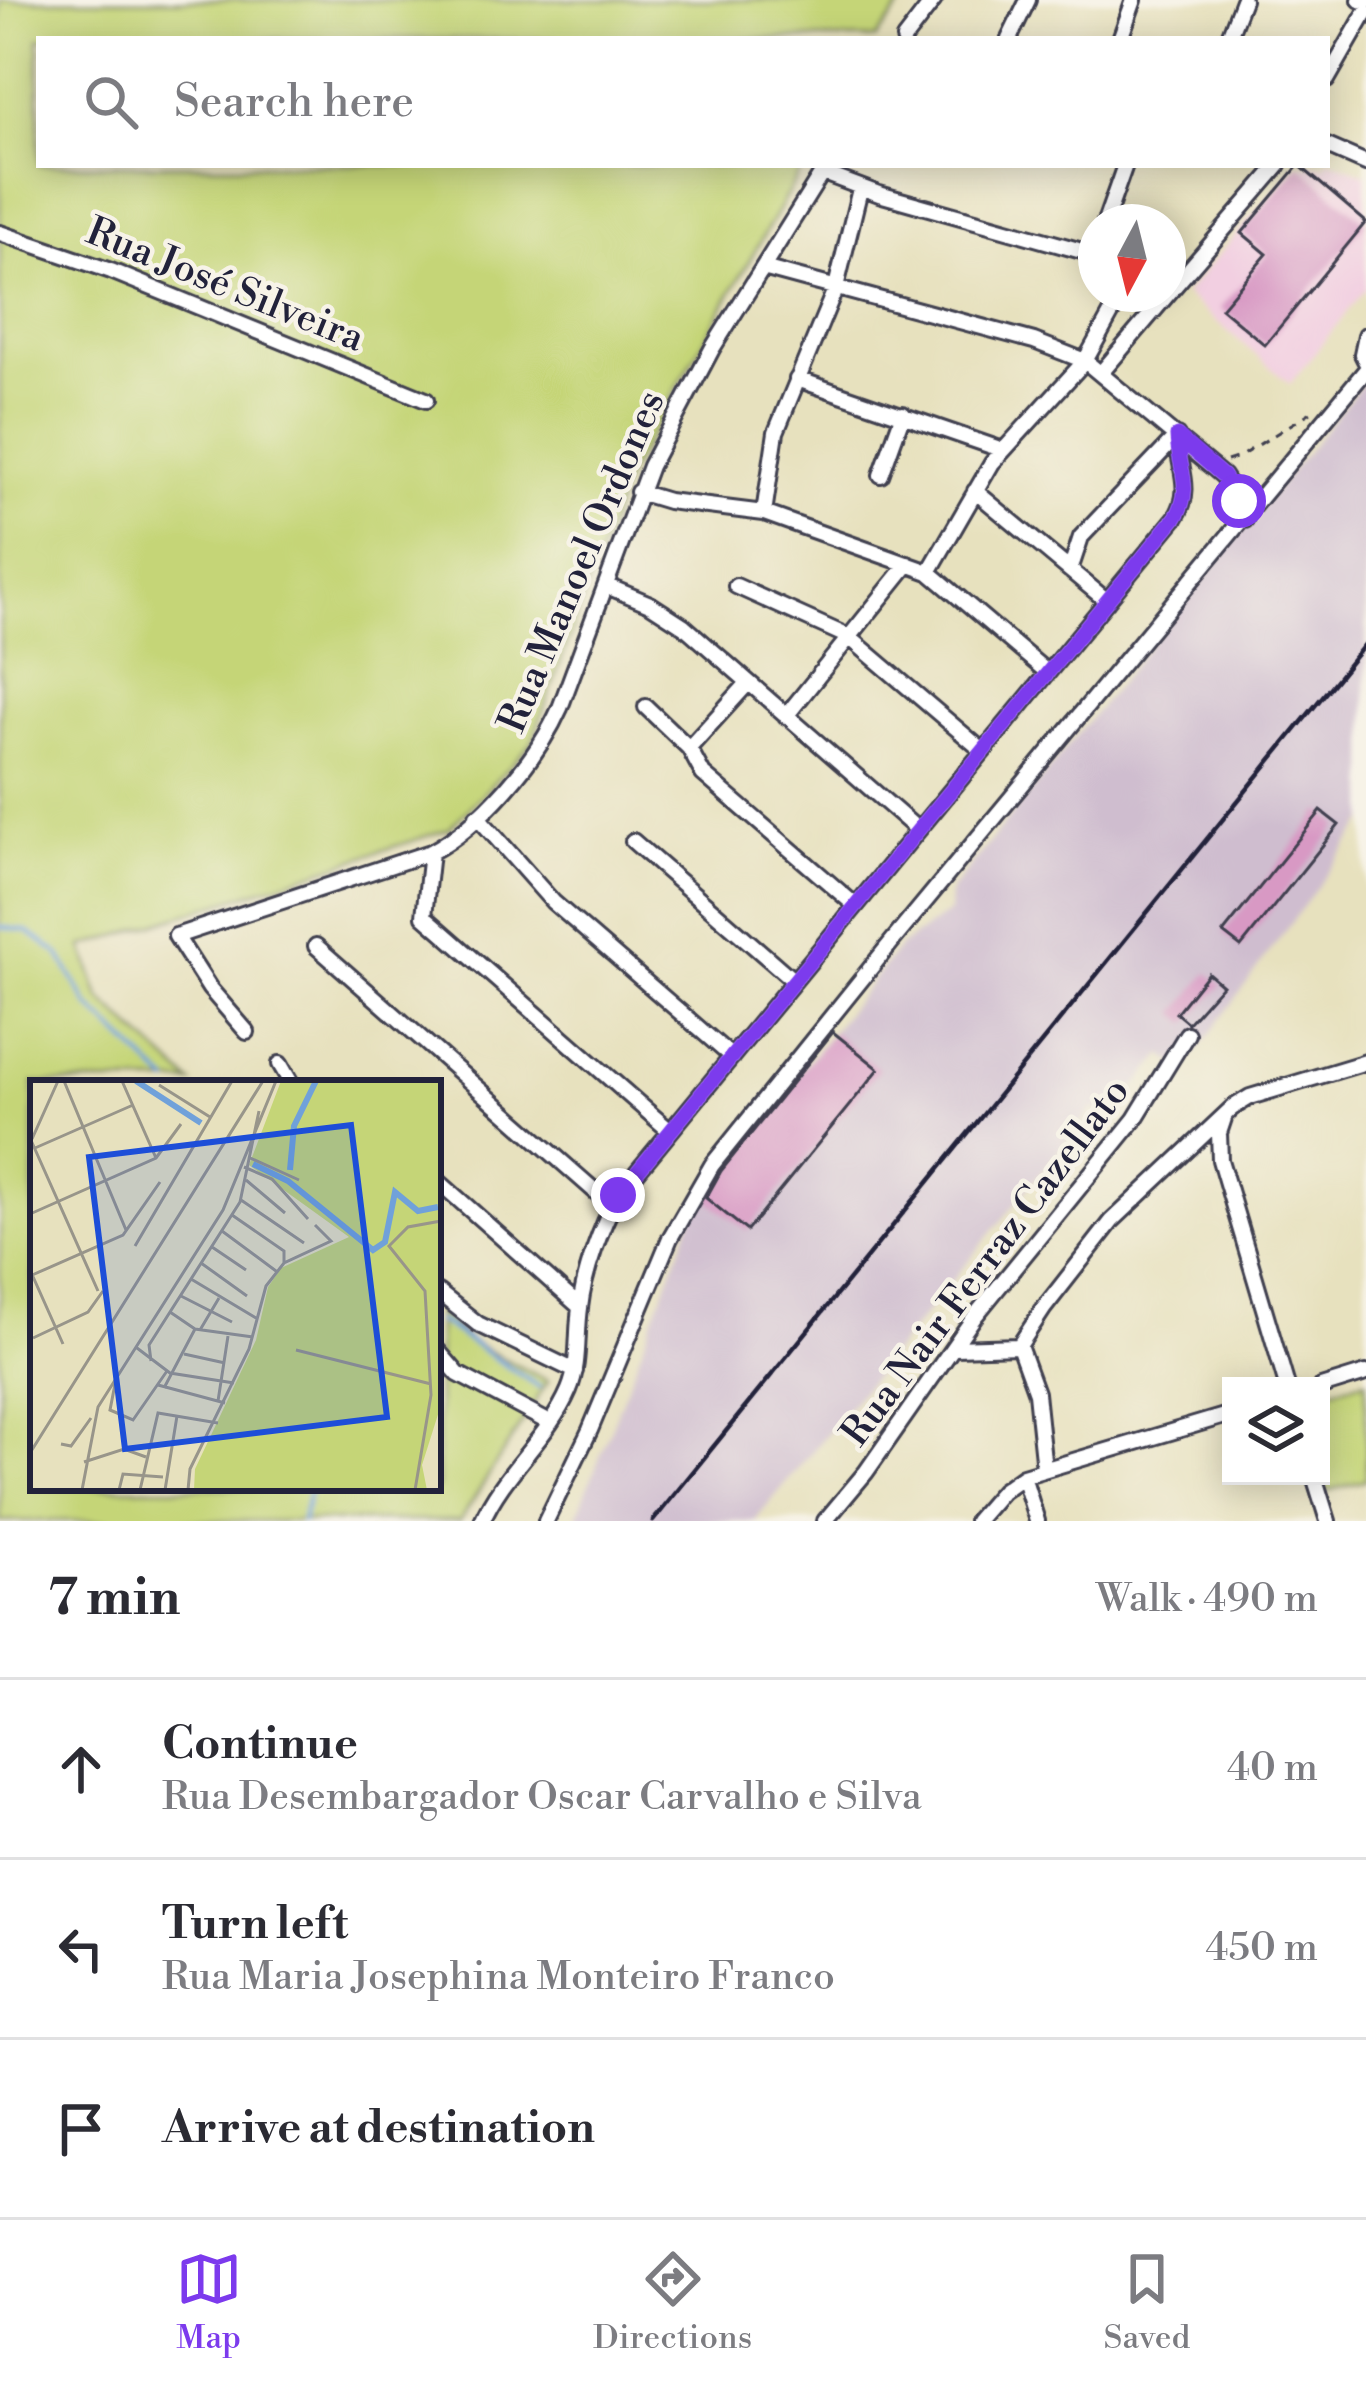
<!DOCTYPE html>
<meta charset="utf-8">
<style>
:root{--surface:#fff;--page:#f7f7f7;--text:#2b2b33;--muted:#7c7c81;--line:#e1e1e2;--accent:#7c3aed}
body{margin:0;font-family:"Libre Bodoni",serif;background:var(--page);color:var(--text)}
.controls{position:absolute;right:36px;bottom:36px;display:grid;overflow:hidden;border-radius:0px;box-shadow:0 6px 30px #0003}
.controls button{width:108px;height:108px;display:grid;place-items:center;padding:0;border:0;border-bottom:3px solid var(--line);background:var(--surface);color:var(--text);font:60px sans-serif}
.compass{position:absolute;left:1078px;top:204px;width:108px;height:108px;border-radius:50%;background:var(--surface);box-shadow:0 6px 30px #0003;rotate:187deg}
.stop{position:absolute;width:36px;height:36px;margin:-27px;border:9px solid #7c3aed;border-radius:50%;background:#fff}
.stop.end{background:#7c3aed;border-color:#fff;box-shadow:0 3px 12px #0008}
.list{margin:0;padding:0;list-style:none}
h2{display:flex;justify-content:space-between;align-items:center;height:156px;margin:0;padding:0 48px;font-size:51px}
h2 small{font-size:39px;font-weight:400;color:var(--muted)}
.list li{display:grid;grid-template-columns:78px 1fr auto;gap:36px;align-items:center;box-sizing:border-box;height:180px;padding:0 48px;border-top:3px solid var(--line)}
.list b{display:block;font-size:45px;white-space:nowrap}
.list p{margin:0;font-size:39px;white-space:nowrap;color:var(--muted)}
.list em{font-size:39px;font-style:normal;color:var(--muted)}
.icon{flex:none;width:66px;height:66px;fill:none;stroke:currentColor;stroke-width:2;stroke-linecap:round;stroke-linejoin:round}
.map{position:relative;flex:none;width:1366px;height:1521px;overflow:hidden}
.search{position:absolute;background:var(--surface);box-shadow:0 6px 30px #0003;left:36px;right:36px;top:36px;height:132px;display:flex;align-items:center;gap:30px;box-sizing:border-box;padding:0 42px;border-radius:0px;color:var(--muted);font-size:45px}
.sheet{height:696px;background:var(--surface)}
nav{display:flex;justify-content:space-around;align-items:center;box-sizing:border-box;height:168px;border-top:3px solid var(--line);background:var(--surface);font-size:33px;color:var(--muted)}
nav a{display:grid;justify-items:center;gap:6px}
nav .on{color:var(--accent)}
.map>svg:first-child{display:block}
</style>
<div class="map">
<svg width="1366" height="1521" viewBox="0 0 1366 1521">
<rect width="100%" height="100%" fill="#f7f3e8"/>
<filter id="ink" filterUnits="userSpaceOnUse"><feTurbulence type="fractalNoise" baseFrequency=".00833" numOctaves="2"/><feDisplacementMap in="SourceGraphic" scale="24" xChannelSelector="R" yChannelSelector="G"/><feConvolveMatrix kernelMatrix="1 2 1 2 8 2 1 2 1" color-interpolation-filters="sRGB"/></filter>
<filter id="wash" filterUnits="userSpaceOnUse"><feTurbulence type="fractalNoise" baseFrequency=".004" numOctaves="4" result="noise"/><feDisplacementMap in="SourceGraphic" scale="48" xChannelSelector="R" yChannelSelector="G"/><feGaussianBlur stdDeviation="2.7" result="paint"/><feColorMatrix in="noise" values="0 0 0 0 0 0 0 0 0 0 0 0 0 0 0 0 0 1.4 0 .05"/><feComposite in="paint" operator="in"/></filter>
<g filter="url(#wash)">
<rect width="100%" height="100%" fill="#e7e1be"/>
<path fill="#f2cfe1" d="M1327 159 1366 174V288L1290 384 1184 294 1297 165H1327Z"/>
<path fill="#cfbdcf" d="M1366 379V820L1183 1071 1163 1054 1110 1119 1094 1108 755 1521H575L701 1195 899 947 949 912 950 891Z"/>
<path fill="#c5d577" stroke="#747c59" stroke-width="3" d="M0 0H906L876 39H39V165H804L627 476 532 743 449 829 83 947 100 998 192 1083H33V1488H438V1311L471 1342 548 1381 460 1521H0Z
M1366 1380V1480L1327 1491 1321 1470V1393Z"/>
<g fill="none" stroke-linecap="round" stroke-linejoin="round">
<path stroke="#70a1da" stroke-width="4.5" d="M0 927 27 931 59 954 88 1005 169 1083
M438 1321 539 1387
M302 1521 310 1488"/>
</g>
<g id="blocks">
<path fill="#d899c4" d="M1299 165 1366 222 1265 345 1221 308 1267 254 1242 233Z
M1321 811 1339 825 1241 947 1223 933Z
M1208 973 1222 985 1188 1023 1176 1013Z
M833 1032 879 1069 747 1231 706 1198 721 1171Z"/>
</g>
</g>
<g filter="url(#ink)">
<use href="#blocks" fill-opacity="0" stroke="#403f4f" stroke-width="3"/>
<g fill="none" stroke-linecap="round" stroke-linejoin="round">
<defs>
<path id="street" d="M1360 0 1366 1
M904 39 934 0
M1009 39 1028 0
M1120 39 1134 0
M1228 39 1243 0
M1327 80 1366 12
M1327 146 1366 163
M823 173 879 194 1096 255
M1105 222 1125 165
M0 233 111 271 426 400
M763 268 1034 341 1085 361 1223 476 1239 501 1245 520
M1136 294 1158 306
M1168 294 1279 165
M1366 335 1362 354 1366 362
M1101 373 1168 294
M797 379 1003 450
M881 475 903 414
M975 491 1107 601
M638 492 668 501 764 513 929 572 1048 673
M764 513 776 432 836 287 860 189
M1070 570 1081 537 1177 436
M929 572 992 463 1085 361 1122 294
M607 586 650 604 684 626 918 830
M736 586 849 637 983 751
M646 707 689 748 703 774 856 906
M786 716 908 564
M689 748 748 683
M477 816 553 902 732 1057
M633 841 794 981
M431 852 424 916 670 1131
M316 946 612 1206
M247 1032 210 989 176 936 431 852C481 825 537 760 560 708L650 466 712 349 827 165
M280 1064 291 1083
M1224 1118 1219 1133 1220 1160 1287 1386
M438 1181 580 1307
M438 1292 478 1324 575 1371
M1019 1346 1044 1308 1112 1221 1232 1108 1250 1097 1366 1062
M955 1348 1019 1346 1036 1393 1044 1469
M438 1351 458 1374 550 1423
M1321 1387 1366 1373
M1023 1476 1037 1521
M1314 1476 1328 1521
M482 1521C503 1472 548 1439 569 1390 580 1364 576 1336 580 1308 584 1272 601 1227 618 1195L1176 517C1194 488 1178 467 1177 436
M546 1521 590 1430 670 1238 712 1165 894 939 1366 370
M825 1521 866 1472 975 1316 1135 1119 1187 1034
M976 1521 1002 1491 1023 1476 1231 1414"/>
</defs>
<use href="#street" stroke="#403f4f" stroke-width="20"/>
<path stroke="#403f4f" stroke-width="3" stroke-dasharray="9 9" stroke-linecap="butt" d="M1227 461 1239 457 1311 412"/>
<use href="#street" stroke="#fff" stroke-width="14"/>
<path stroke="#22223b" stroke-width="4.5" d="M653 1521 1366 643"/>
</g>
</g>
<g fill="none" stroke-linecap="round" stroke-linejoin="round" filter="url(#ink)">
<path stroke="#7c3aed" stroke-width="15" d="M618 1195 1176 517C1194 488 1178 467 1177 436L1223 476 1239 501"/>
</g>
<g text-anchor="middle" stroke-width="9" stroke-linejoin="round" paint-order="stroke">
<g font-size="39" fill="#22223b" stroke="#f7f3e8">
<text transform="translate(226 283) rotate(22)" y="14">Rua José Silveira</text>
<text transform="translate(580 561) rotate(-67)" y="14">Rua Manoel Ordones</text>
<text transform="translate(984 1261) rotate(-53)" y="14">Rua Nair Ferraz Cazellato</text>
</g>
</g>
<g transform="translate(30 1080)">
<rect width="411" height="411" fill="#e7e1be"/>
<path d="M251 1H411V325L392 385 397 410H164L165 389 226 260 238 207 251 188 319 157 219 85Z" fill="#c5d577"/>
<path fill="none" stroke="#70a1da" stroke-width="6" d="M106 1 171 43M223 84 258 101 343 170 355 162 365 112 388 131 408 127M260 90 264 46 286 1"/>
<path fill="none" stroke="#98958a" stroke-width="3" d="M34 1 96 150M92 1 126 78M129 5 180 37M0 58 68 211M2 59 28 1M5 68 103 25M218 77 269 100M214 87 242 99 278 139M216 100 255 133M211 120 274 163M0 134 126 78 151 44M202 135 254 171V183M192 151 246 191M105 166 202 1M182 167 216 190M171 183 217 216M0 190 33 264M0 196 93 155 130 102M161 199 226 238M151 216 202 242M140 232 165 249 223 257M170 250 189 218M3 258 58 232 73 211M107 268 140 293 204 303M266 270 401 304M154 274 195 283M121 281 119 265 210 122 229 31M86 299 80 330 103 340 137 291M128 305 195 323M134 308 165 249M188 321 198 256M31 364 41 366 61 338M0 373 233 1M54 382 94 369 116 377M52 410 68 327 193 130 246 1M89 410 93 394 133 397M110 410 128 333 188 343M135 410 147 336M158 410 160 389 219 269 236 206 254 183 301 161 285 145M385 410 401 315 395 211 359 166 378 147 411 141"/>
<path fill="#1d4ed8" fill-opacity="0.15" stroke="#1d4ed8" stroke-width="6" d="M321 45 357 337 95 369 59 77Z"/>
<rect width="411" height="411" fill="none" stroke="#22223b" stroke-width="6"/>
</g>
</svg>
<div class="controls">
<button><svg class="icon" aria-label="layers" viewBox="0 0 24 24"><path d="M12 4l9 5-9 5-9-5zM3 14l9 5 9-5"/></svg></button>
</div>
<svg class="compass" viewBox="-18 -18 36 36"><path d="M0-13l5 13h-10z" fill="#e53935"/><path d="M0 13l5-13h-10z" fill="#7c7c81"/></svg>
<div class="stop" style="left:1239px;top:501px"></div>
<div class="stop end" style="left:618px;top:1195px"></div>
<div class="search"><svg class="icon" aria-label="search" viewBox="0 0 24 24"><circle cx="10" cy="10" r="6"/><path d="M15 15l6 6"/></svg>Search here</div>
</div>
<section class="sheet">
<h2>7 min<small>Walk · 490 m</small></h2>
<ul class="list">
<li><svg class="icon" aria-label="ahead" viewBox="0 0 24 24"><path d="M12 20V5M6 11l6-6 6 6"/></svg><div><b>Continue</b><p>Rua Desembargador Oscar Carvalho e Silva</p></div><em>40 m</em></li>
<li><svg class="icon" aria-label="left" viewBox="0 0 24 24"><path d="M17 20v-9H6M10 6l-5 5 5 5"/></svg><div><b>Turn left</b><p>Rua Maria Josephina Monteiro Franco</p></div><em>450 m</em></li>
<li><svg class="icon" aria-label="arrive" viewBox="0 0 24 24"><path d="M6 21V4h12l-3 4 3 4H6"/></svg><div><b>Arrive at destination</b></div></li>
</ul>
</section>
<nav>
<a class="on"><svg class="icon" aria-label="map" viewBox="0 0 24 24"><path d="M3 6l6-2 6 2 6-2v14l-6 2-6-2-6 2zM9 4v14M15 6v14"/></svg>Map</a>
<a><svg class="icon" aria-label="directions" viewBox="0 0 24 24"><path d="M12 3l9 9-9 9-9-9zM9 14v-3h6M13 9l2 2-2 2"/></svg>Directions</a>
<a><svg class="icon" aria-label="saved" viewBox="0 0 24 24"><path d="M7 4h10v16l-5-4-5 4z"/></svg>Saved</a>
</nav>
